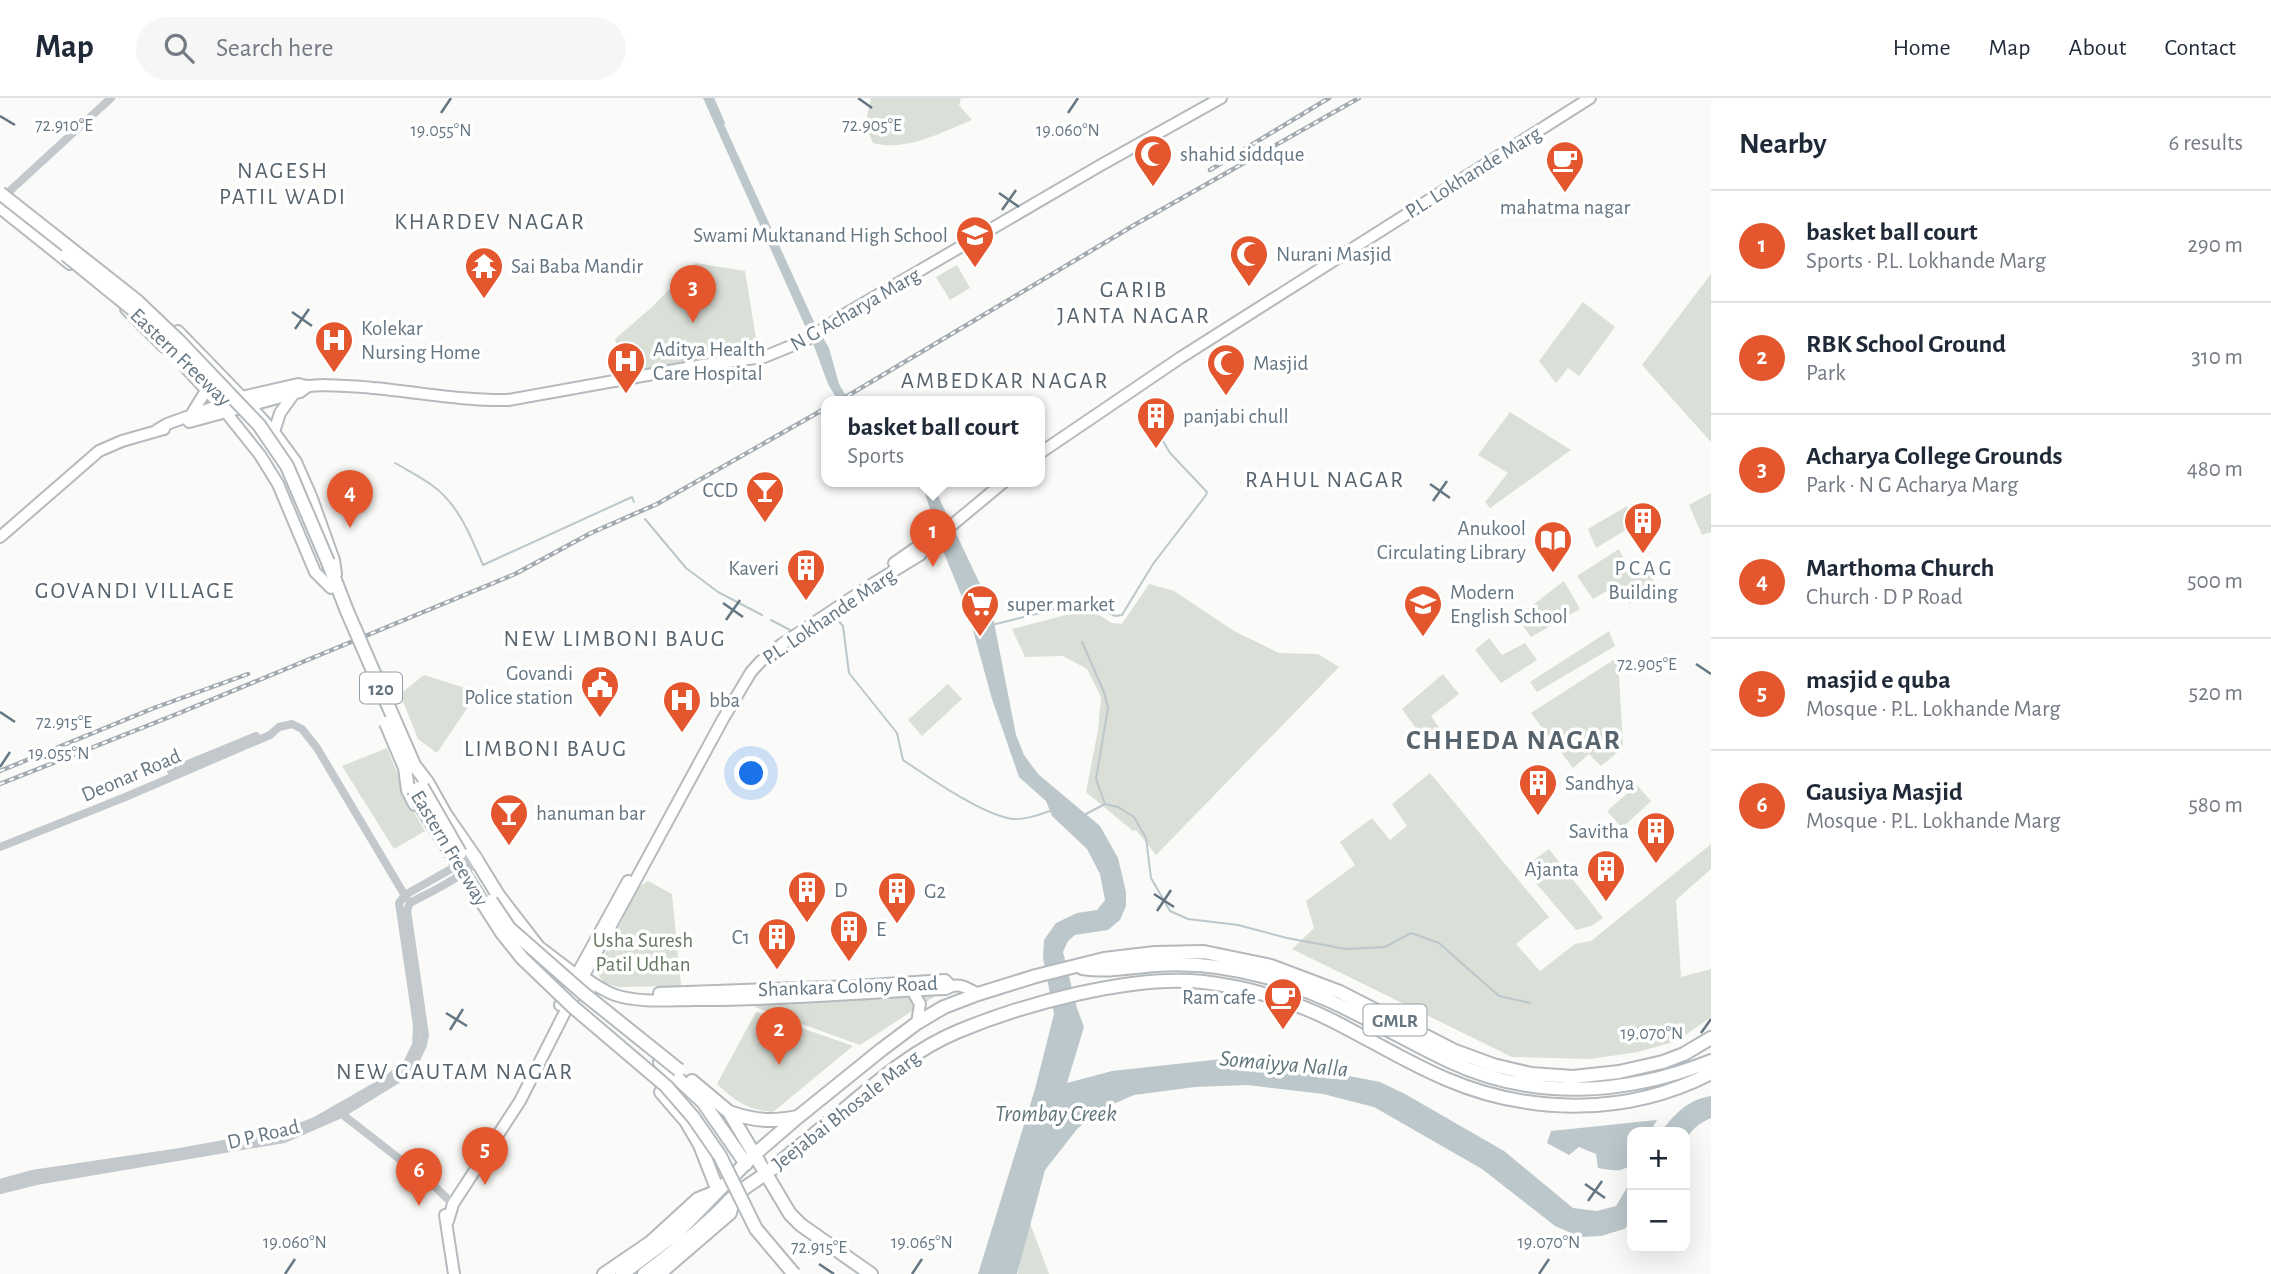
<!DOCTYPE html>
<meta charset="utf-8">
<style>
:root{--surface:#fff;--page:#f6f6f7;--text:#1f2937;--muted:#747a83;--line:#e0e1e3;--accent:#e4572e}
body{margin:0;font-family:"Alegreya Sans",sans-serif;background:var(--page);color:var(--text)}
.controls{position:absolute;right:21px;bottom:21px;display:grid;overflow:hidden;border-radius:14px;box-shadow:0 7px 28px #0002}
.controls button{width:63px;height:63px;display:grid;place-items:center;padding:0;border:0;border-bottom:2px solid var(--line);background:var(--surface);color:var(--text);font:35px sans-serif}
.you{position:absolute;left:752px;top:676px;width:24px;height:24px;margin:-18px;border:5px solid #fff;border-radius:50%;background:#1a73e8;box-shadow:0 0 0 10px #1a73e833}
.badge{display:grid;place-items:center;width:46px;height:46px;border-radius:50%;background:var(--accent);color:#fff;font-size:23px;font-weight:700}
.pin{position:absolute;translate:-50% -58px;filter:drop-shadow(0 2px 4px #0008)}
.pin::after{content:'';position:absolute;top:37px;width:24px;height:21px;background:inherit;clip-path:polygon(0 0,100% 0,50% 100%)}
.popup{position:absolute;left:821px;top:298px;width:224px;height:91px;box-sizing:border-box;display:grid;place-content:center;border-radius:14px;background:var(--surface);filter:drop-shadow(0 2px 5px #0005);font-size:23px;white-space:nowrap;color:var(--muted)}
.popup b{font-size:26px;color:var(--text)}
.popup::after{content:'';position:absolute;left:50%;top:100%;margin-left:-14px;border:14px solid transparent;border-top-color:var(--surface)}
.list{margin:0;padding:0;list-style:none}
h2{display:flex;justify-content:space-between;align-items:center;height:91px;margin:0;padding:0 28px;font-size:30px}
h2 small{font-size:23px;font-weight:400;color:var(--muted)}
.list li{display:grid;grid-template-columns:46px 1fr auto;gap:21px;align-items:center;box-sizing:border-box;height:112px;padding:0 28px;border-top:2px solid var(--line)}
.list b{display:block;font-size:26px;white-space:nowrap}
.list p{margin:0;font-size:23px;white-space:nowrap;color:var(--muted)}
.list em{font-size:23px;font-style:normal;color:var(--muted)}
.icon{flex:none;width:38px;height:38px;fill:none;stroke:currentColor;stroke-width:2;stroke-linecap:round;stroke-linejoin:round}
.map{position:relative;flex:none;width:1711px;height:1176px;overflow:hidden}
header{display:flex;align-items:center;gap:42px;box-sizing:border-box;height:98px;padding:0 35px;background:var(--surface);border-bottom:2px solid var(--line)}
header strong{font-size:33px}
nav{display:flex;gap:38px;margin-inline-start:auto;font-size:24px}
.search{width:490px;height:63px;background:var(--page);display:flex;align-items:center;gap:18px;box-sizing:border-box;padding:0 24px;border-radius:38px;color:var(--muted);font-size:26px}
main{display:flex}
aside{flex:1;background:var(--surface)}
.map>svg:first-child{display:block}
</style>
<header>
<strong>Map</strong>
<div class="search"><svg class="icon" aria-label="search" viewBox="0 0 24 24"><circle cx="10" cy="10" r="6"/><path d="M15 15l6 6"/></svg>Search here</div>
<nav><a>Home</a><a>Map</a><a>About</a><a>Contact</a></nav>
</header>
<main>
<div class="map">
<svg width="1711" height="1176" viewBox="0 0 1711 1176">
<rect width="100%" height="100%" fill="#fafaf8"/>
<path fill="#dadfd7" d="M871 0H961L959 7 972 22C942 34 906 54 873 45L865 27Z
M695 165 745 173 758 253 626 277 615 241 652 209Z
M957 167 970 190 950 202 936 179Z
M1711 176V344L1642 267Z
M1583 204 1615 229 1579 278 1568 270 1556 285 1539 263Z
M1510 314 1571 352 1490 410 1485 404 1508 375 1478 357Z
M1711 395V434L1702 437 1689 407Z
M1627 408 1637 425 1596 450 1588 431Z
M1619 451 1633 480 1646 471 1656 487 1629 506 1617 487 1593 501 1577 478Z
M1564 483 1580 511 1531 539 1517 519Z
M1149 486 1174 493 1234 533 1279 555 1318 556 1339 569 1156 757 1136 732 1133 733 1086 694 1098 632 1101 599 1087 571 1063 558 1025 559 1012 531 1089 511 1112 525 1122 526Z
M1609 533 1615 548 1537 594 1530 584Z
M1489 540 1502 557 1525 545 1537 562 1501 585 1475 552Z
M1618 559 1623 650 1601 668 1589 656 1573 670 1531 615Z
M1443 576 1459 596 1431 618 1443 635 1428 647 1402 611Z
M424 577 478 594 437 655 418 641 400 596Z
M948 586 962 601 922 638 908 622Z
M387 650 411 709 425 733 394 751 342 668Z
M1430 675 1549 819 1516 846 1540 873 1575 846 1591 843 1711 746V771L1676 802 1681 879 1711 871V919L1677 943 1638 954 1590 961 1512 959 1292 851 1314 830 1306 803 1355 767 1340 744 1372 720 1390 742 1407 728 1392 706Z
M1637 687 1651 703 1622 730 1607 713Z
M1549 751 1603 820 1591 828 1576 832 1523 770Z
M648 783 672 796 681 888 619 889 604 885 596 873 639 789Z
M943 893 860 947 755 909 759 901Z
M756 914 853 948 773 1014C747 1012 735 1003 717 986Z
M1028 1120 1049 1176H1018Z"/>
<path fill="#bbc7cb" d="M703 0H712L815 226 829 250 839 286 849 303H838L828 286 814 248Z
M921 383H931L991 509 1016 637 1024 657 1038 676 1100 728 1118 760 1126 794V808L1120 822 1108 832 1075 837 1068 843 1063 854 1077 910 1084 929 1067 985 1112 973 1231 960 1302 969 1380 984 1405 996 1504 1053 1573 1110 1597 1113 1616 1108 1632 1081V1124L1624 1131 1601 1138 1580 1139 1555 1128 1482 1071 1374 1009 1323 996 1248 987 1195 989 1134 997 1109 1008 1078 1030 1045 1072 1017 1176H978L1035 991 1054 916 1043 860 1044 842 1056 825 1077 815 1097 812 1105 802 1100 776 1087 751 1052 718 1046 703 1019 679 992 601 968 514 944 455Z
M1711 998V1020C1699 1025 1691 1032 1685 1043V1034H1661C1674 1016 1689 1001 1711 998Z
M1657 1022 1650 1034H1632V1064C1624 1076 1611 1072 1598 1070L1596 1056 1579 1049 1569 1057 1547 1045 1551 1033Z"/>
<g fill="none" stroke-linecap="round" stroke-linejoin="round">
<path stroke="#bbc7cb" stroke-width="2" d="M713 0 724 25
M395 365C407 372 421 379 433 388 459 407 471 439 483 467L632 399 634 404
M645 421 686 470 718 494 762 517
M771 522 790 532
M992 527 1071 507 1092 506 1115 518 1122 517 1153 466 1206 397 1207 394 1170 355 1148 317
M801 538 809 542 837 521 843 528 849 575 897 635 903 662C928 679 984 718 1013 721 1025 722 1038 717 1050 713
M1082 544 1104 594 1108 610 1096 681 1105 706
M1084 717 1105 706 1118 709 1134 719 1146 740 1151 780 1170 813 1188 821 1238 827 1287 840 1346 851 1385 849 1411 835 1439 845 1499 898 1530 905"/>
<defs>
<path id="major" d="M0 110 70 166
M126 211 164 249
M178 233 242 299 274 334 296 364 311 398 334 462 336 476
M186 270 220 307 260 357 278 386 315 474 331 490
M191 317 207 291
M189 324 300 294 307 289
M157 332 167 326 242 299 298 286C308 290 314 287 324 287 341 288 357 288 373 290 418 294 463 303 508 302L703 267 764 259 808 241 847 215 1101 67 1221 0
M274 334 280 315 293 297
M1040 355 1180 260 1590 0
M0 439 99 353 122 343 164 331
M894 465 917 449 928 447
M578 875C590 883 601 892 615 897 639 905 669 902 695 902 779 903 862 894 946 891 958 883 967 890 978 896
M912 892 920 906 917 925
M659 895 855 888 945 882 951 888
M560 907 628 783
M445 1117 454 1176
M448 1123 453 1106 520 1003 568 908 582 886 583 879 723 621 751 574 760 564 782 546 874 485 920 457 928 447 1005 383"/>
<path id="highway" d="M328 464 347 513
M414 667 427 684 445 716 474 758 498 797 538 849 576 878 589 895
M405 670 408 692 415 706
M1082 870C1110 874 1129 869 1156 867 1193 864 1230 869 1266 879 1331 897 1388 934 1449 963 1534 1003 1626 997 1711 963
M660 964 703 1004 746 1066
M692 983 729 1014 790 1116 801 1127 871 1176
M729 1014C754 1023 772 1024 798 1019
M604 1176 651 1144 698 1101 718 1093 755 1056 798 1019 881 952 917 925 944 909 978 896 1036 878 1104 861 1155 855 1204 854 1271 868 1340 894 1455 953 1493 967 1531 976 1573 979 1619 974 1663 964 1684 956 1711 940
M622 1176 677 1135 718 1093 700 1047 686 1023 661 994
M644 1176C669 1157 694 1137 717 1115 723 1110 728 1103 734 1098 745 1089 757 1082 768 1074 788 1058 808 1041 828 1025 869 991 910 953 959 933 1024 906 1133 876 1203 884 1246 889 1290 902 1329 921 1368 940 1405 964 1446 981 1530 1017 1628 1018 1711 975
M659 1176 730 1115 734 1098"/>
</defs>
<use href="#major" stroke="#b5babe" stroke-width="14"/>
<use href="#highway" stroke="#b4b9bd" stroke-width="16"/>
<path stroke="#c3c8cc" stroke-width="8" d="M2 100 111 0
M171 673 256 638
M0 749 123 700 270 637 279 629 292 626 302 631 317 650 407 801
M338 1013 433 1087 453 1106
M0 1085 32 1076 180 1054 283 1035 315 1023 385 983 407 965 416 947 417 927 399 805 405 797 474 758 479 759C472 775 426 796 410 805
M0 1092 36 1083 284 1041 341 1016 403 978 414 966 423 947 425 937 407 812 410 805"/>
<use href="#major" stroke="#fff" stroke-width="10"/>
<use href="#highway" stroke="#fff" stroke-width="12"/>
<defs>
<path id="rail" d="M1210 72 1329 0
M839 303 1136 126 1359 0
M0 673 154 610 248 576
M0 686 177 616 515 476 591 435 657 406 826 310"/>
</defs>
<use href="#rail" stroke="#a2aab0" stroke-width="4.5"/>
<use href="#rail" stroke="#fff" stroke-width="2" stroke-dasharray="5" stroke-linecap="butt"/>
<defs>
<path id="highway-bridge" d="M0 95 137 203 178 242 259 327 287 368 328 464
M66 157 136 214
M160 236 196 273
M347 513 414 667
M386 625 405 670
M422 689 460 755
M414 692 422 710 502 835 522 860 572 908 666 988 693 1019 720 1058 756 1131 794 1176
M491 803 509 830 583 895 679 972"/>
</defs>
<use href="#highway-bridge" stroke="#b4b9bd" stroke-width="16" stroke-linecap="butt"/>
<use href="#highway-bridge" stroke="#fff" stroke-width="12"/>
</g>
<path fill="none" stroke="#657683" stroke-width="2.5" d="M858 0 872 10M441 15 451 0M1068 15 1078 0M0 18 15 27M999 95 1019 109M1002 112 1016 92M292 214 312 228M295 231 309 211M1430 386 1450 400M1433 403 1447 383M723 505 743 519M726 522 740 502M1696 566 1711 576M0 614 15 624M0 669 10 654M1154 796 1174 809M1157 813 1171 792M446 915 467 928M450 932 463 911M1701 935 1711 921M1585 1086 1605 1100M1588 1103 1602 1083M819 1166 834 1176M285 1176 295 1161M912 1176 922 1161M1539 1176 1549 1161"/>
<defs>
<symbol id="mosque-pin" viewBox="-11 -11 22 30"><path d="M0 17L-7.5 6A9.5 9.5 0 1 1 7.5 6Z" fill="#e4572e" stroke="#fff"/><path d="M3.5-4.9A6 6 0 1 0 3.5 4.9A5 5 0 1 1 3.5-4.9Z" fill="#fff"/></symbol>
<symbol id="cafe-pin" viewBox="-11 -11 22 30"><path d="M0 17L-7.5 6A9.5 9.5 0 1 1 7.5 6Z" fill="#e4572e" stroke="#fff"/><path d="M-5.5-4.5H6V0H3Q3 3.5 0 3.5H-2.5Q-5.5 3.5-5.5 0ZM3-3.2v2h1.7v-2ZM-6 4.5H4V6H-6Z" fill="#fff"/></symbol>
<symbol id="school-pin" viewBox="-11 -11 22 30"><path d="M0 17L-7.5 6A9.5 9.5 0 1 1 7.5 6Z" fill="#e4572e" stroke="#fff"/><path d="M0-5L7-2L0 1L-7-2ZM-4 1L0 2.5L4 1V4Q0 6-4 4Z" fill="#fff"/></symbol>
<symbol id="temple-pin" viewBox="-11 -11 22 30"><path d="M0 17L-7.5 6A9.5 9.5 0 1 1 7.5 6Z" fill="#e4572e" stroke="#fff"/><path d="M0-6L5-2H3V0L6.5 2.5H4V6H1.5V3h-3V6H-4V2.5H-6.5L-3 0V-2H-5Z" fill="#fff"/></symbol>
<symbol id="hospital-pin" viewBox="-11 -11 22 30"><path d="M0 17L-7.5 6A9.5 9.5 0 1 1 7.5 6Z" fill="#e4572e" stroke="#fff"/><path d="M-5-5h3v3.5h4V-5h3V5h-3V1.5h-4V5h-3Z" fill="#fff"/></symbol>
<symbol id="building-pin" viewBox="-11 -11 22 30"><path d="M0 17L-7.5 6A9.5 9.5 0 1 1 7.5 6Z" fill="#e4572e" stroke="#fff"/><path d="M-4-6H4V6H1V3H-1V6H-4ZM-2.5-4.3h1.7v1.8h-1.7ZM.8-4.3h1.7v1.8H.8ZM-2.5-1h1.7V.8h-1.7ZM.8-1h1.7V.8H.8Z" fill="#fff"/></symbol>
<symbol id="bar-pin" viewBox="-11 -11 22 30"><path d="M0 17L-7.5 6A9.5 9.5 0 1 1 7.5 6Z" fill="#e4572e" stroke="#fff"/><path d="M-6-5H6L.8 .8V4.5H3.5V6h-7V4.5H-.8V.8Z" fill="#fff"/></symbol>
<symbol id="library-pin" viewBox="-11 -11 22 30"><path d="M0 17L-7.5 6A9.5 9.5 0 1 1 7.5 6Z" fill="#e4572e" stroke="#fff"/><path d="M-6-4Q-3-5.5-.7-3.5V5Q-3 3-6 4ZM6-4Q3-5.5 .7-3.5V5Q3 3 6 4Z" fill="#fff"/></symbol>
<symbol id="supermarket-pin" viewBox="-11 -11 22 30"><path d="M0 17L-7.5 6A9.5 9.5 0 1 1 7.5 6Z" fill="#e4572e" stroke="#fff"/><path d="M-6-5.5h2.5l.6 2H6L4.5 2H-2.5L-4.4-4H-6ZM-1.5 3.2a1.3 1.3 0 1 0 .1 0ZM3 3.2a1.3 1.3 0 1 0 .1 0Z" fill="#fff"/></symbol>
<symbol id="civic-pin" viewBox="-11 -11 22 30"><path d="M0 17L-7.5 6A9.5 9.5 0 1 1 7.5 6Z" fill="#e4572e" stroke="#fff"/><path d="M-.6-6.5H3V-4.5H.6V-3L4-1V1h2V6H-6V1h2V-1L-.6-3ZM-1.2 2.5V6h2.4V2.5Z" fill="#fff"/></symbol>
</defs>
<g fill-rule="evenodd">
<use href="#mosque-pin" x="1131" y="34" width="44" height="60"/>
<use href="#cafe-pin" x="1543" y="40" width="44" height="60"/>
<use href="#school-pin" x="953" y="115" width="44" height="60"/>
<use href="#mosque-pin" x="1227" y="134" width="44" height="60"/>
<use href="#temple-pin" x="462" y="146" width="44" height="60"/>
<use href="#hospital-pin" x="312" y="220" width="44" height="60"/>
<use href="#hospital-pin" x="604" y="241" width="44" height="60"/>
<use href="#mosque-pin" x="1204" y="243" width="44" height="60"/>
<use href="#building-pin" x="1134" y="296" width="44" height="60"/>
<use href="#bar-pin" x="743" y="370" width="44" height="60"/>
<use href="#building-pin" x="1621" y="401" width="44" height="60"/>
<use href="#library-pin" x="1531" y="420" width="44" height="60"/>
<use href="#building-pin" x="784" y="448" width="44" height="60"/>
<use href="#supermarket-pin" x="958" y="484" width="44" height="60"/>
<use href="#school-pin" x="1401" y="484" width="44" height="60"/>
<use href="#civic-pin" x="578" y="565" width="44" height="60"/>
<use href="#hospital-pin" x="660" y="580" width="44" height="60"/>
<use href="#building-pin" x="1516" y="663" width="44" height="60"/>
<use href="#bar-pin" x="487" y="693" width="44" height="60"/>
<use href="#building-pin" x="1634" y="711" width="44" height="60"/>
<use href="#building-pin" x="1584" y="749" width="44" height="60"/>
<use href="#building-pin" x="785" y="770" width="44" height="60"/>
<use href="#building-pin" x="875" y="771" width="44" height="60"/>
<use href="#building-pin" x="827" y="809" width="44" height="60"/>
<use href="#building-pin" x="755" y="817" width="44" height="60"/>
<use href="#cafe-pin" x="1261" y="877" width="44" height="60"/>
</g>
<g text-anchor="middle" stroke-width="7" stroke-linejoin="round" paint-order="stroke">
<g fill="#fff" stroke="#939fa8" stroke-width="2">
<rect x="360" y="574.5" width="42" height="31" rx="5"/>
<rect x="1363.5" y="906.5" width="63" height="31" rx="5"/>
</g>
<g font-size="19" font-weight="bold" fill="#657683">
<text x="381" y="597">120</text>
<text x="1395" y="929">GMLR</text>
</g>
<g font-size="21" fill="#657683" stroke="#fff" text-anchor="start">
<text x="1180" y="63">shahid siddque</text>
<text x="1565" y="116" text-anchor="middle">mahatma nagar</text>
<text x="948" y="144" text-anchor="end">Swami Muktanand High School</text>
<text x="1276" y="163">Nurani Masjid</text>
<text x="511" y="175">Sai Baba Mandir</text>
<text x="361" y="237">Kolekar<tspan x="361" dy="24">Nursing Home</tspan></text>
<text x="653" y="258">Aditya Health<tspan x="653" dy="24">Care Hospital</tspan></text>
<text x="1253" y="272">Masjid</text>
<text x="1183" y="325">panjabi chull</text>
<text x="738" y="399" text-anchor="end">CCD</text>
<text x="1526" y="437" text-anchor="end">Anukool<tspan x="1526" dy="24">Circulating Library</tspan></text>
<text x="779" y="477" text-anchor="end">Kaveri</text>
<text x="1643" y="477" text-anchor="middle">P C A G<tspan x="1643" dy="24">Building</tspan></text>
<text x="1450" y="501">Modern<tspan x="1450" dy="24">English School</tspan></text>
<text x="1007" y="513">super market</text>
<text x="573" y="582" text-anchor="end">Govandi<tspan x="573" dy="24">Police station</tspan></text>
<text x="709" y="609">bba</text>
<text x="1565" y="692">Sandhya</text>
<text x="536" y="722">hanuman bar</text>
<text x="1629" y="740" text-anchor="end">Savitha</text>
<text x="1579" y="778" text-anchor="end">Ajanta</text>
<text x="834" y="799">D</text>
<text x="924" y="800">G2</text>
<text x="876" y="838">E</text>
<text x="750" y="846" text-anchor="end">C1</text>
<text x="1256" y="906" text-anchor="end">Ram cafe</text>
</g>
<g font-size="21" fill="#657683" stroke="#fff">
<text transform="translate(1473 74) rotate(-32)" y="7">P.L. Lokhande Marg</text>
<text transform="translate(855 211) rotate(-30)" y="7">N G Acharya Marg</text>
<text transform="translate(181 259) rotate(44)" y="7">Eastern Freeway</text>
<text transform="translate(829 518) rotate(-34)" y="7">P.L. Lokhande Marg</text>
<text transform="translate(131 677) rotate(-23)" y="7">Deonar Road</text>
<text transform="translate(450 750) rotate(59)" y="7">Eastern Freeway</text>
<text transform="translate(848 888) rotate(-2)" y="7">Shankara Colony Road</text>
<text transform="translate(846 1012) rotate(-38)" y="7">Jeejabai Bhosale Marg</text>
<text transform="translate(263 1036) rotate(-13)" y="7">D P Road</text>
</g>
<g font-size="21" fill="#687a64" stroke="#fff">
<text x="643" y="849">Usha Suresh<tspan x="643" dy="24">Patil Udhan</tspan></text>
</g>
<g font-size="23" letter-spacing="2" fill="#57646e" stroke="#fff">
<text x="283" y="80">NAGESH<tspan x="283" dy="26">PATIL WADI</tspan></text>
<text x="490" y="131">KHARDEV NAGAR</text>
<text x="1134" y="199">GARIB<tspan x="1134" dy="26">JANTA NAGAR</tspan></text>
<text x="1005" y="290">AMBEDKAR NAGAR</text>
<text x="1325" y="389">RAHUL NAGAR</text>
<text x="135" y="500">GOVANDI VILLAGE</text>
<text x="615" y="548">NEW LIMBONI BAUG</text>
<text x="546" y="658">LIMBONI BAUG</text>
<text x="455" y="981">NEW GAUTAM NAGAR</text>
</g>
<g font-size="23" font-style="italic" fill="#60757c" stroke="#fff">
<text transform="translate(1284 965) rotate(5)" y="8">Somaiyya Nalla</text>
<text x="1056" y="1023">Trombay Creek</text>
</g>
<g font-size="28" font-weight="bold" letter-spacing="2" fill="#57646e" stroke="#fff">
<text x="1514" y="651">CHHEDA NAGAR</text>
</g>
</g>
<g font-size="18" text-anchor="middle" fill="#657683" stroke="#fff" stroke-width="7" stroke-linejoin="round" paint-order="stroke">
<text x="872" y="33">72.905°E</text>
<text x="64" y="33">72.910°E</text>
<text x="441" y="38">19.055°N</text>
<text x="1068" y="38">19.060°N</text>
<text x="1647" y="572">72.905°E</text>
<text x="64" y="630">72.915°E</text>
<text x="59" y="661">19.055°N</text>
<text x="1652" y="941">19.070°N</text>
<text x="295" y="1150">19.060°N</text>
<text x="922" y="1150">19.065°N</text>
<text x="1549" y="1150">19.070°N</text>
<text x="819" y="1155">72.915°E</text>
</g>
</svg>
<div class="controls">
<button>+</button>
<button>−</button>
</div>
<div class="you"></div>
<div class="pin badge" style="left:933px;top:469px">1</div>
<div class="popup"><b>basket ball court</b>Sports</div>
<div class="pin badge" style="left:779px;top:967px">2</div>
<div class="pin badge" style="left:693px;top:225px">3</div>
<div class="pin badge" style="left:350px;top:430px">4</div>
<div class="pin badge" style="left:485px;top:1087px">5</div>
<div class="pin badge" style="left:419px;top:1108px">6</div>
</div>
<aside>
<h2>Nearby<small>6 results</small></h2>
<ul class="list">
<li><span class="badge">1</span><div><b>basket ball court</b><p>Sports · P.L. Lokhande Marg</p></div><em>290 m</em></li>
<li><span class="badge">2</span><div><b>RBK School Ground</b><p>Park</p></div><em>310 m</em></li>
<li><span class="badge">3</span><div><b>Acharya College Grounds</b><p>Park · N G Acharya Marg</p></div><em>480 m</em></li>
<li><span class="badge">4</span><div><b>Marthoma Church</b><p>Church · D P Road</p></div><em>500 m</em></li>
<li><span class="badge">5</span><div><b>masjid e quba</b><p>Mosque · P.L. Lokhande Marg</p></div><em>520 m</em></li>
<li><span class="badge">6</span><div><b>Gausiya Masjid</b><p>Mosque · P.L. Lokhande Marg</p></div><em>580 m</em></li>
</ul>
</aside>
</main>
